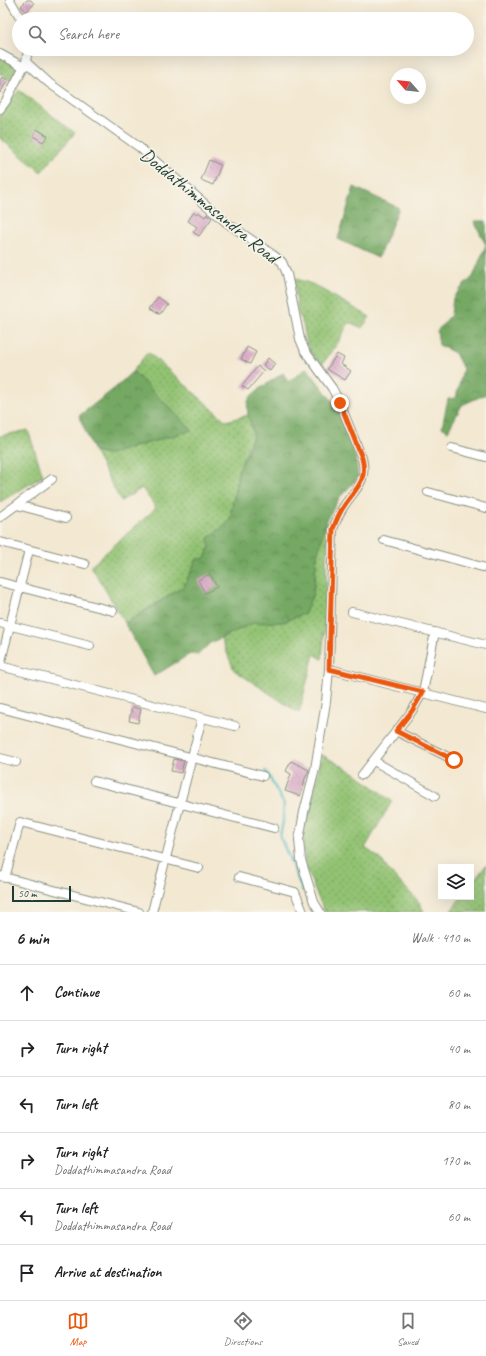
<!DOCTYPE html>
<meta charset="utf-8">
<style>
:root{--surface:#fff;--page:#f2f2f2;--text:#202124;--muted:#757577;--line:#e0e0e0;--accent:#ea580c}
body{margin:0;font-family:Caveat,sans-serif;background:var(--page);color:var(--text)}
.controls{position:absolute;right:12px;bottom:12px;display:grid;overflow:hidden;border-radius:0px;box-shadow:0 4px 16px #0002}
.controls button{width:36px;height:36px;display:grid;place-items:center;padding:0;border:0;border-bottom:1px solid var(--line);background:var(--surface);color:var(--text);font:20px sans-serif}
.compass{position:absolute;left:390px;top:68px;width:36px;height:36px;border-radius:50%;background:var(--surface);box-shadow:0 4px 16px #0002;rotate:298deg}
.scale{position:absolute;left:12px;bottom:10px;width:59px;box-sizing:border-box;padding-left:4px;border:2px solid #1f3d34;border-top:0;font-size:11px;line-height:14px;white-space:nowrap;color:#1f3d34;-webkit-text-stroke:3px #f7f3e8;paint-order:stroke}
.stop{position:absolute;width:12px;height:12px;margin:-9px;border:3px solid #ea580c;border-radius:50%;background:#fff}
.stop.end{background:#ea580c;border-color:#fff;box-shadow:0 1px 4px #0008}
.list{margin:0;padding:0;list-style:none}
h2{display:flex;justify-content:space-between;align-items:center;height:52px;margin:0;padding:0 16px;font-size:17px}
h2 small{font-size:13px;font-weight:400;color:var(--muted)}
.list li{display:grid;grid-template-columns:26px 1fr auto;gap:12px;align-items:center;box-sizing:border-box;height:56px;padding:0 16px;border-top:1px solid var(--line)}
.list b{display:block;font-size:15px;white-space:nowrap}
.list p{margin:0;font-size:13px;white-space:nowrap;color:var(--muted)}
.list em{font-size:13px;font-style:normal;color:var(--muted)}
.icon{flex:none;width:22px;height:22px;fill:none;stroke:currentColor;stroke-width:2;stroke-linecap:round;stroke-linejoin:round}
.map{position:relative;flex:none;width:486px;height:912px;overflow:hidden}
.search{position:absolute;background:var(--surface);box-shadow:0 4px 16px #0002;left:12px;right:12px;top:12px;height:44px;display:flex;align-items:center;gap:10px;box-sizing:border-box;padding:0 14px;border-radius:22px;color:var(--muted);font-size:15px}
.sheet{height:388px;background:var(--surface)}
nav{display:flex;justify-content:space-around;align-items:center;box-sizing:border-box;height:56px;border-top:1px solid var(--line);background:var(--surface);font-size:11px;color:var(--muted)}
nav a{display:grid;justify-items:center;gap:2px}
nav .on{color:var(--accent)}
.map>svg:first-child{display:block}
</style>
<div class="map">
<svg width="486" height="912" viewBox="0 0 486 912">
<defs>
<pattern id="grass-dots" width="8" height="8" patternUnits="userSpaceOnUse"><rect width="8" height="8" fill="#92c272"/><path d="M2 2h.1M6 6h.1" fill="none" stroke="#779f5e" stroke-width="1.8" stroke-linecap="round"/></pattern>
<pattern id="forest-crowns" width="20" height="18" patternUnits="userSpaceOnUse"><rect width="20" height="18" fill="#75a864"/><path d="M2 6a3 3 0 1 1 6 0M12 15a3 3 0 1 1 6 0" fill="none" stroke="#5f8a53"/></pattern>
<pattern id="building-back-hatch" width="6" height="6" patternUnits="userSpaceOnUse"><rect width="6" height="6" fill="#d6a0c3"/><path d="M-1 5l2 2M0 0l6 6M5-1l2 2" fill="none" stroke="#ad849f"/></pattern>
</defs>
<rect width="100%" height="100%" fill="#f7f3e8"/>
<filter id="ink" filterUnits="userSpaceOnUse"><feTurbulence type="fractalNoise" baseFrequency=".025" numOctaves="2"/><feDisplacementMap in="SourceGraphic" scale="8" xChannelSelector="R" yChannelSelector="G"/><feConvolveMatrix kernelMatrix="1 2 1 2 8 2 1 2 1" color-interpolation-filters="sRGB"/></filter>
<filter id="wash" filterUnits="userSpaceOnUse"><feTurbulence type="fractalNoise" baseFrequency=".012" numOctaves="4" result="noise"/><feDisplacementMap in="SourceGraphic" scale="16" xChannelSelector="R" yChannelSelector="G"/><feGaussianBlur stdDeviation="0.9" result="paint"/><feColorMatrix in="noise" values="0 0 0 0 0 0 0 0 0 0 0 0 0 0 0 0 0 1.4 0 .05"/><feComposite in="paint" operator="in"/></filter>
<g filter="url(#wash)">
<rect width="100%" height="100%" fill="#f3e8d1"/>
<path fill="url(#grass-dots)" stroke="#588053" d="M0 57 19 68 12 82 1 73 0 75Z
M19 90 75 133 41 172 0 138V115Z
M294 278 312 284 370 317 362 328 349 322 339 341 321 366 311 353 307 343 303 324 298 313Z
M148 352 226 421 249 415 253 435 238 472 230 520 223 527 208 538 210 547 205 558 196 560 184 586 125 623 91 566 156 508 142 488 121 501 94 452 107 455 191 430 133 371Z
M28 430 43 476 0 502V436Z
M326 522 329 524 326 559 327 599 322 659 314 654 299 713 234 670 221 638 253 623 283 622 313 594 317 556Z
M322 755 355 773 392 801 365 848 381 859 388 870 419 902 424 912H325L316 893 305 864 303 838Z
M486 865V912H450L461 897H471V885Z"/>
<path fill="url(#forest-crowns)" stroke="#4a724c" d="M354 187 399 208 378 258 338 239Z
M474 221H486V394L462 405 448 431 442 427 448 399 456 398 463 369 455 353 439 345 437 331 451 315 453 298 462 287 473 277 486 245Z
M307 368 337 407 356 459 358 478 339 498 326 522 317 556 313 594 305 613 283 622 253 623 210 643 198 655 190 654 154 676 125 624 184 586 196 560 205 558 210 547 208 538 223 527 230 520 238 472 247 453 254 433C250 422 243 406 251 396 255 391 276 378 283 373L288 382Z
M133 371 192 430 107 455 94 452 79 416 115 388Z"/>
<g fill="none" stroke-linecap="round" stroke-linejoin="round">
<path stroke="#4bbac3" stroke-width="2.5" d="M266 771 284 804 283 822 280 836 303 891"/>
</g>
<g id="blocks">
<path fill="url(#building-back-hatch)" d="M27 0H31L34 4 26 12 21 6Z
M2 77 8 80 0 93V80Z
M37 129 48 136 43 142 33 136Z
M209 160 221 165 213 185 201 180Z
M194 212 197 214 198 212 205 217 207 214 212 218 199 236 193 232 197 227 188 221Z
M158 297 167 304 160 314 150 308Z
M247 347 256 352 250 364 241 359Z
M337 354 344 358 341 364 351 371 345 380 327 369Z
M268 358 275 364 270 371 263 365Z
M258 366 264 371 248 390 242 386Z
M210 574 217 587 205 593 198 580Z
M132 707 141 709 138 723 129 721Z
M174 759 184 761 181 773 171 771Z
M291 761 309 770 304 781H305L300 796 285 791 291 774 286 771Z"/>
</g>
</g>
<g filter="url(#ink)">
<use href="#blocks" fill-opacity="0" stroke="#899282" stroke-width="1"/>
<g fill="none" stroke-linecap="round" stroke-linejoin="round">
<defs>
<path id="minor" d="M10 0 21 19
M28 49 26 62 49 83 139 147 227 223 272 254 282 262 287 274 300 339 305 351 332 388 340 403 362 458C368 481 356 488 344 506 339 513 336 521 333 529L329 669 326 702 315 769 304 812 299 840 301 860 314 902 320 912
M0 54 24 67
M0 109 6 101 26 62
M452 448 486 457
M428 492 486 508
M17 505 66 518
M0 517 52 479
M384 540 486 568
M0 542 85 564
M0 582 113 611
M352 612 486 645
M0 623 90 646
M0 665 29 550
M0 666 235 726
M329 669 486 709
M0 708 263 776
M396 731 454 760
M0 758 16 762
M374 761 435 796
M362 775 412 711 423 692 435 632
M94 781 274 828
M0 876 139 912
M239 877 295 892 303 912
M5 878 20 822 199 868
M152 912 202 718"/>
</defs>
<use href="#minor" stroke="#899282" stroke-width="10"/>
<use href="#minor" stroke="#fff" stroke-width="8"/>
</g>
</g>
<g fill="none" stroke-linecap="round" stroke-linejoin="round" filter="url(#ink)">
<path stroke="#ea580c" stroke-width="5" d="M340 403 362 458C368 481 356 488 344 506 339 513 336 521 333 529L329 669 423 692 412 711 396 731 454 760"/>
</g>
<g text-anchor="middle" stroke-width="3.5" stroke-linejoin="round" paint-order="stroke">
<g font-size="19" fill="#1f3d34" stroke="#f7f3e8">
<text transform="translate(210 205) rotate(39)" y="7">Doddathimmasandra Road</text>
</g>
</g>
</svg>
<div class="controls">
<button><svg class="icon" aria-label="layers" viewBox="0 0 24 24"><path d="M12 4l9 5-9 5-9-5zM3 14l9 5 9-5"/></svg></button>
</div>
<svg class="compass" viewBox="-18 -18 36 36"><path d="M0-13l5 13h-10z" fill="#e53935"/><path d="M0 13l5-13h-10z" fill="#757577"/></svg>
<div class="scale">50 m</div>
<div class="stop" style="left:454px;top:760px"></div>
<div class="stop end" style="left:340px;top:403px"></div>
<div class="search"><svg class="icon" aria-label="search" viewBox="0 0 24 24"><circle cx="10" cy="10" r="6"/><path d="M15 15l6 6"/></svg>Search here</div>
</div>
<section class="sheet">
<h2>6 min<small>Walk · 410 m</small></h2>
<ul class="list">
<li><svg class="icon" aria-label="ahead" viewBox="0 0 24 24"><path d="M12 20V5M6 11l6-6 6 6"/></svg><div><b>Continue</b></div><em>60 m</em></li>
<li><svg class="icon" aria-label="right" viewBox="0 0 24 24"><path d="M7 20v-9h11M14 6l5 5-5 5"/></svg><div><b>Turn right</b></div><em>40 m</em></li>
<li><svg class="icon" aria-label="left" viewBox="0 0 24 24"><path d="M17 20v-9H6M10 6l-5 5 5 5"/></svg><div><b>Turn left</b></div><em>80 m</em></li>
<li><svg class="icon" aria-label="right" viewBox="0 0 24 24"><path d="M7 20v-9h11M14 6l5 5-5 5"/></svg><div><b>Turn right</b><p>Doddathimmasandra Road</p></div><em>170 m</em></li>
<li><svg class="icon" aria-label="left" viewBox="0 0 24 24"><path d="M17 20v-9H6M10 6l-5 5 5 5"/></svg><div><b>Turn left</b><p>Doddathimmasandra Road</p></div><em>60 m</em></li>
<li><svg class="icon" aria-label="arrive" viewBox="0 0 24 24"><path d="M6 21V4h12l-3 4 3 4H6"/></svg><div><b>Arrive at destination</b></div></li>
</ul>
</section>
<nav>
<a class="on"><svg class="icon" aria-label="map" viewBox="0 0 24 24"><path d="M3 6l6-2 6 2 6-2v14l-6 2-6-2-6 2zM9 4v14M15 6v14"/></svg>Map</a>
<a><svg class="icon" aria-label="directions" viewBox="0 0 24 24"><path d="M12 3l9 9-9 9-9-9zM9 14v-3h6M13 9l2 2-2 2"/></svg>Directions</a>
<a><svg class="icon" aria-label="saved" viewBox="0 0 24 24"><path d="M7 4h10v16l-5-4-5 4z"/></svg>Saved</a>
</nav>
